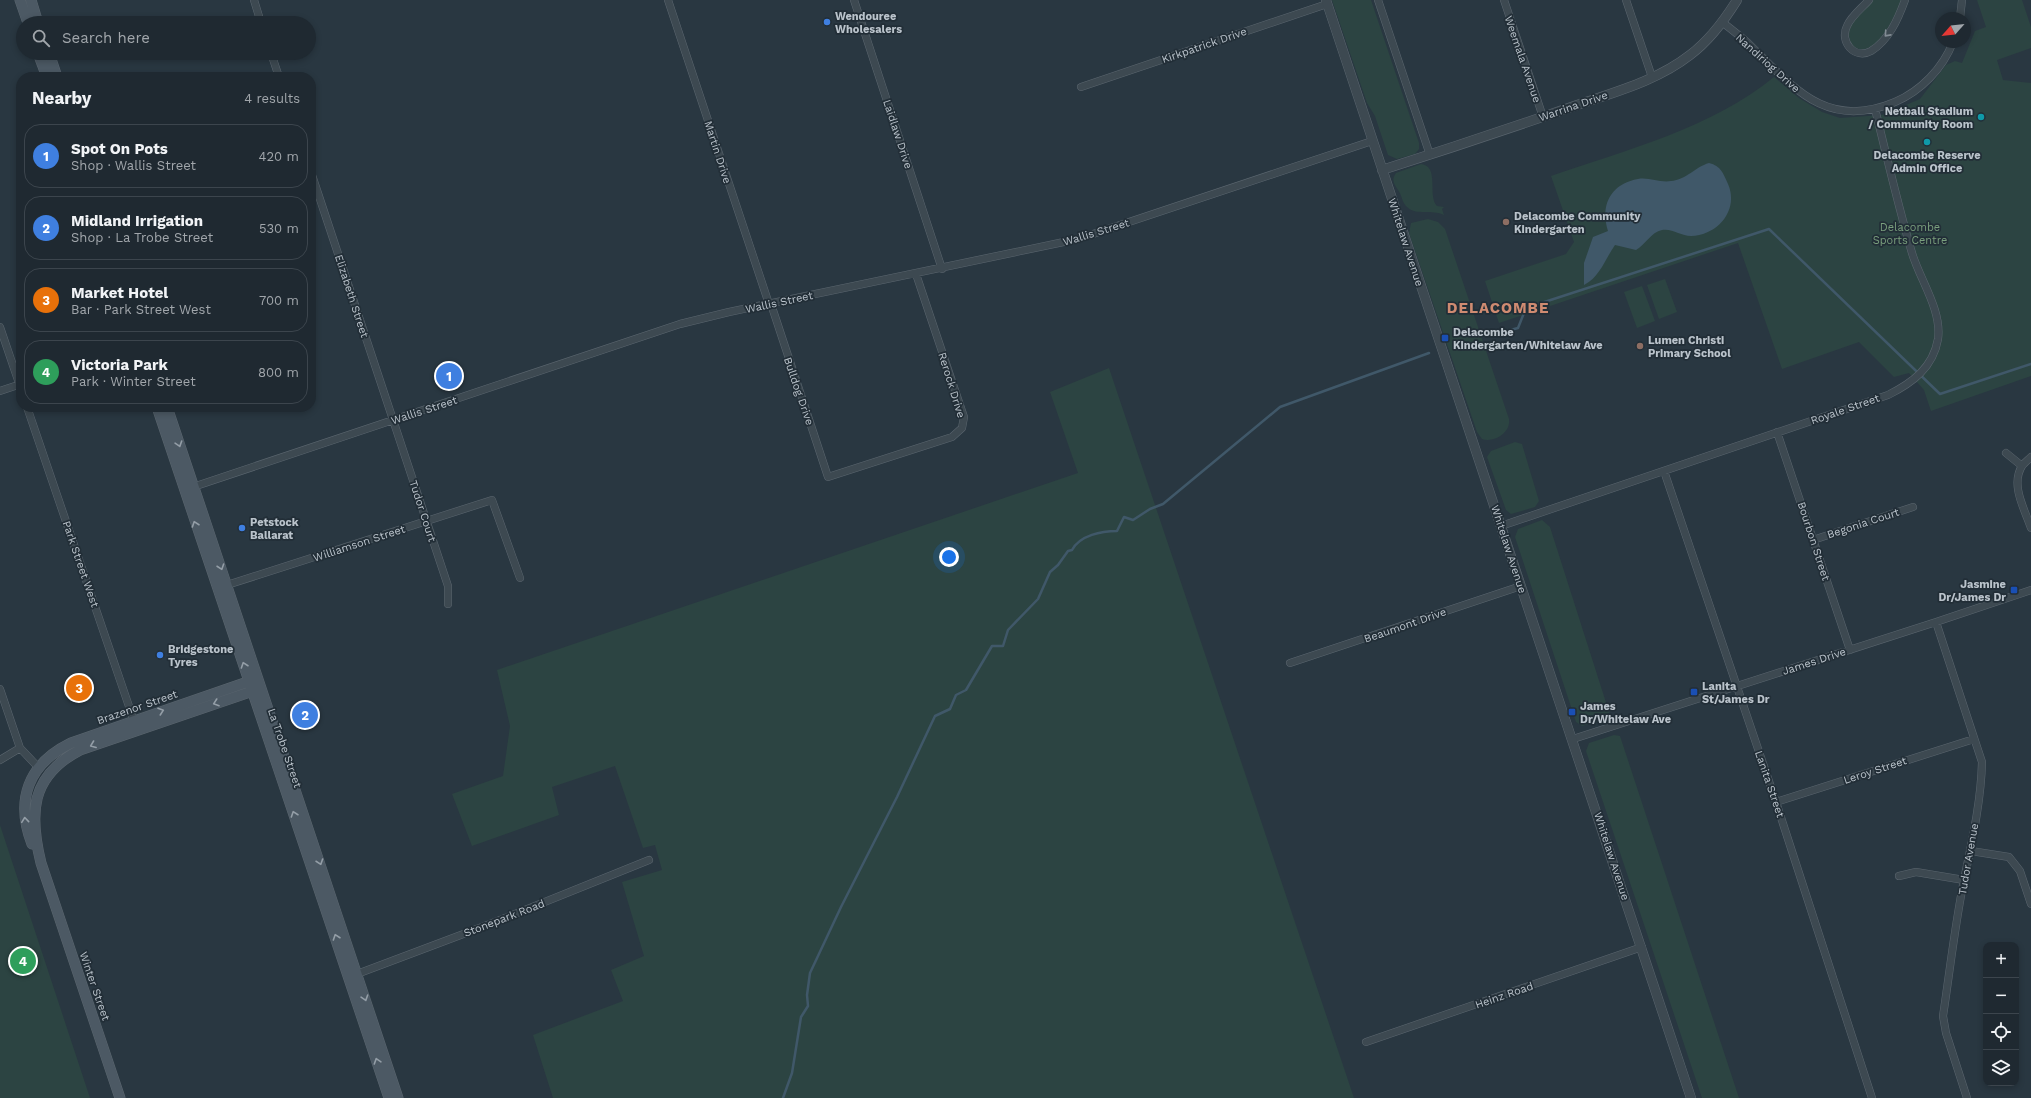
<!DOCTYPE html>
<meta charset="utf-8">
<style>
:root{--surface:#1f2931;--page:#273139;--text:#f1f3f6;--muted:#a1a6ab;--line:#3c454d;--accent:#d6ab8b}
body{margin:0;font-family:"Work Sans",sans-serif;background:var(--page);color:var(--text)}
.controls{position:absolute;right:12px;bottom:12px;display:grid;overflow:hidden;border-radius:8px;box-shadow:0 2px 6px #0003}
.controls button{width:36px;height:36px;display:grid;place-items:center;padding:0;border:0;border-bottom:1px solid var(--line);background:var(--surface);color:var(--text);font:20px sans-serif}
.compass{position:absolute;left:1935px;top:12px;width:36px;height:36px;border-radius:50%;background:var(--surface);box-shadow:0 2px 6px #0003;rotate:243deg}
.you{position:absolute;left:949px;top:557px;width:14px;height:14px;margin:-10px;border:3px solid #fff;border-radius:50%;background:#1a73e8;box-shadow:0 0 0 6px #1a73e833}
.badge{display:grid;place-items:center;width:26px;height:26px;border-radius:50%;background:var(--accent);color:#fff;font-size:13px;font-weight:700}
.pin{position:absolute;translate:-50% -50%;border:2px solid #fff;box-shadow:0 1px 4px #0006}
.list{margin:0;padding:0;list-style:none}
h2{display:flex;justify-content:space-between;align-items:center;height:52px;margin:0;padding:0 16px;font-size:17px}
h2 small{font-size:13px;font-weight:400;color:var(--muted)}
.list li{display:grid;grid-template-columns:26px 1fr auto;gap:12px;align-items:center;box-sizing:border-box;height:64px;margin:0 8px 8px;padding:0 8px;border:1px solid var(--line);border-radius:16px}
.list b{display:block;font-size:15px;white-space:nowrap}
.list p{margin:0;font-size:13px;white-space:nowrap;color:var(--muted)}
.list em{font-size:13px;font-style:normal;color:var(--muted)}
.icon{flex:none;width:22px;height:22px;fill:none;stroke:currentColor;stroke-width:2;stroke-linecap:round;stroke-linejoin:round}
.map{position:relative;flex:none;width:2031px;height:1098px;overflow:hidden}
.search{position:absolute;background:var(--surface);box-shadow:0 2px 6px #0003;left:16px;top:16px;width:300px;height:44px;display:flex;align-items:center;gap:10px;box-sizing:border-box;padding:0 14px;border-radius:22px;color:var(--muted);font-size:15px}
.panel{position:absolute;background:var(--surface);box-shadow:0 2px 6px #0003;left:16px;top:72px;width:300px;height:340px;border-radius:16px}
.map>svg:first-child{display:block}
</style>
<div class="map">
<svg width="2031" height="1098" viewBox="0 0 2031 1098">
<rect width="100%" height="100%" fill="#293741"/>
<path fill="#2c4442" d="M1332 0H1371L1419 143V149L1415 154 1397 159 1388 155 1375 116 1367 103Z
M1873 0H1902C1895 16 1874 64 1851 45L1848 32 1853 22Z
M1977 0H2022L2031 27V48L1997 60 2003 80 2031 83V376L1931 411 1924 390 1909 373 1894 377 1859 342 1782 369 1738 243 1499 323 1485 281 1566 254 1574 242 1551 176C1624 151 1714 127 1774 77L1799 98 1822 112 1840 118 1882 115 1920 99 1946 65 1955 61 1962 63 1975 31 1986 27Z
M1421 164C1440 166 1427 196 1437 206L1444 207 1442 209 1444 215C1432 209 1416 216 1407 207 1402 203 1402 195 1398 190 1394 184 1391 180 1396 173Z
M1428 219 1438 222 1445 229 1509 419C1511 433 1494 443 1482 439L1477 432 1409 233 1411 223Z
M1665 279 1677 312 1659 319 1647 285Z
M1642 286 1655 321 1637 328 1624 292Z
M1109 368 1354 1098H553L533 1035 623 1001 611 970 644 956 622 882 662 870 655 845 643 848 615 766 552 787 559 815 472 846 452 794 503 776 510 726 497 670 1078 473 1050 392Z
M1515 442 1522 444 1539 501 1535 507 1511 514 1506 510 1487 457 1491 451Z
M1542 520 1550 527 1610 715 1605 719 1582 726 1576 722 1515 537 1518 529Z
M1614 735 1620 736 1739 1098H1702L1586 751 1589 743Z
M0 825 90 1098H0Z"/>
<path fill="#405869" d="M1709 163C1721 166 1723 173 1728 184 1739 209 1719 235 1691 236 1681 236 1672 228 1662 230 1651 232 1645 245 1636 250L1615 245C1605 259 1600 277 1584 285V263L1593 237 1608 231C1600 206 1610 184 1638 179 1649 177 1660 183 1671 181 1686 180 1695 167 1709 163Z"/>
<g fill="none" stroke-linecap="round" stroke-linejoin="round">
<path stroke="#405869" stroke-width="2.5" d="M1503 332 1518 328 1526 308 1769 229 1940 394 2031 364
M783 1098 792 1073 801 1017 808 1006 807 995 810 973 841 907 897 797 935 716 950 709 956 695 966 690 992 646H1003L1008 630 1038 599 1050 572 1058 565 1068 551 1072 550C1080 535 1102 531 1117 531L1124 517 1133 520 1150 509 1163 504 1280 407 1429 353"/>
<defs>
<path id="minor" d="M254 0 261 23
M668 0 769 304
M854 0 942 269
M1378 0 1430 155
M1504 0 1543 117
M1626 0 1652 77
M1869 0C1862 8 1851 16 1847 26 1839 42 1855 60 1871 51 1889 40 1898 19 1905 0
M1960 18 1962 0
M1722 22C1731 29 1740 36 1748 43 1793 87 1826 131 1895 102 1921 91 1943 68 1953 42
M271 53 279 77
M1081 87 1327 4
M311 172 448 586V604
M771 304 828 477 952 437 962 428 964 417 916 274
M0 327 21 389
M0 391 21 384
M27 407 134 721
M1777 432 1850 650
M2006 453 2022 466
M2031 457C2028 460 2024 463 2022 466 2010 485 2025 510 2031 528
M1664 471 1776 802 1872 1098
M193 487 680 324 729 312 1078 239 1372 141
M1501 526 1888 395C1912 383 1933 368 1938 339 1942 310 1920 280 1912 253 1898 206 1887 157 1875 109
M1813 540 1913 507
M227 585 492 500 520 578
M1936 622 1982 762C1981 802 1972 841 1964 880 1955 924 1950 970 1943 1016L1946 1033 1967 1098
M1290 663 1521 586
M0 689 20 748 38 767
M1573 739 1936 622 2031 590
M0 760 20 748
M1776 802 1974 739
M1971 851 2009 857 2020 871 2031 904
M1899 876 1916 872 1964 880
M357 974 490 924 649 860
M1366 1042 1642 947"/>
<path id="tertiary" d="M1326 0 1691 1098
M1382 170C1448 149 1514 127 1580 104 1618 91 1658 80 1690 55 1710 40 1724 21 1737 0"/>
<path id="secondary" d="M20 0 28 23
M31 0 38 23
M38 53 47 77
M49 53 57 77
M157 407 389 1098
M167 407 398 1098
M32 844C15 800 28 764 71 743L256 679
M120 1098 41 863C29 814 30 776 80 750L259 689"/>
</defs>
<use href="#minor" stroke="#5b666f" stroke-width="8"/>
<use href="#tertiary" stroke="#5b666f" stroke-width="10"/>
<use href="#secondary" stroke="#5b666f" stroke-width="11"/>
<use href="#minor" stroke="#3d4951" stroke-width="7"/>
<use href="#tertiary" stroke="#3d4951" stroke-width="9"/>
<use href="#secondary" stroke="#4c5964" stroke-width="10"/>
</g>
<defs><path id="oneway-chevron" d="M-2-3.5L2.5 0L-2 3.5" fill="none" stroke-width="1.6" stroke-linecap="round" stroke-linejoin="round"/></defs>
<use stroke="#828c94" href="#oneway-chevron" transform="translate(1887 34) rotate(132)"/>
<g stroke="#949ea7">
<use href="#oneway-chevron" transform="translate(179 444) rotate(72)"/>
<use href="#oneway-chevron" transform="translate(195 524) rotate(-109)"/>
<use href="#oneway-chevron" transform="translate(221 567) rotate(71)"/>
<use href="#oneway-chevron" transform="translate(244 665) rotate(-109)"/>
<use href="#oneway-chevron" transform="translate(216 703) rotate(161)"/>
<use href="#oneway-chevron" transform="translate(161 711) rotate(-19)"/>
<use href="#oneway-chevron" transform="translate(93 745) rotate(159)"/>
<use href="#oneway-chevron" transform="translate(294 814) rotate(-109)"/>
<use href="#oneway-chevron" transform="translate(25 820) rotate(-96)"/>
<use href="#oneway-chevron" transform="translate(320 862) rotate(71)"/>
<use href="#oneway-chevron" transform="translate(336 937) rotate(-109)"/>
<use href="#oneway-chevron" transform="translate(365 998) rotate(72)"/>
<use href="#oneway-chevron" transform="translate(377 1061) rotate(-108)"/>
</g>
<g fill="#3f7fe0" stroke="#222e37" stroke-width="1.5">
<circle cx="827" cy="22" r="4"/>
<circle cx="242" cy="528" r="4"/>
<circle cx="160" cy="655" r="4"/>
</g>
<g fill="#0f9aa8" stroke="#222e37" stroke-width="1.5">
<circle cx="1981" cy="117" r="4"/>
<circle cx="1927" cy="142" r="4"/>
</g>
<g fill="#8d6e63" stroke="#222e37" stroke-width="1.5">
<circle cx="1506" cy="222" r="4"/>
<circle cx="1640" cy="346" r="4"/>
</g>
<g fill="#1a4fb4" stroke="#222e37" stroke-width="1.5">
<rect x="1441" y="334" width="8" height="8" rx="2"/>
<rect x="2010" y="586" width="8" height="8" rx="2"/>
<rect x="1690" y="688" width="8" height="8" rx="2"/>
<rect x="1568" y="708" width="8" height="8" rx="2"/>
</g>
<g text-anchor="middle" stroke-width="3.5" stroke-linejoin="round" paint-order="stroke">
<g font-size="11" font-weight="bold" fill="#bac3cb" stroke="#222e37" text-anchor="start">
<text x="835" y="20">Wendouree<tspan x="835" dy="13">Wholesalers</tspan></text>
<text x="1973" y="115" text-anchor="end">Netball Stadium<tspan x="1973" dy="13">/ Community Room</tspan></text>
<text x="1927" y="159" text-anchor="middle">Delacombe Reserve<tspan x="1927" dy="13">Admin Office</tspan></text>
<text x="1514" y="220">Delacombe Community<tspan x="1514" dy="13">Kindergarten</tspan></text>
<text x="1453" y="336">Delacombe<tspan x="1453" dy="13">Kindergarten/Whitelaw Ave</tspan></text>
<text x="1648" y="344">Lumen Christi<tspan x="1648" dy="13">Primary School</tspan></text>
<text x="250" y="526">Petstock<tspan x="250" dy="13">Ballarat</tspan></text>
<text x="2006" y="588" text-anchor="end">Jasmine<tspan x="2006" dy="13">Dr/James Dr</tspan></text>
<text x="168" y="653">Bridgestone<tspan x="168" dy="13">Tyres</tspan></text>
<text x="1702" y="690">Lanita<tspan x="1702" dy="13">St/James Dr</tspan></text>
<text x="1580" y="710">James<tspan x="1580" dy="13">Dr/Whitelaw Ave</tspan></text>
</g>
<g font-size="11" fill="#bac3cb" stroke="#222e37">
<text transform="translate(1204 45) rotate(-19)" y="4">Kirkpatrick Drive</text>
<text transform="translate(1523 59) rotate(71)" y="4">Weemala Avenue</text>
<text transform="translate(1768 63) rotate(42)" y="4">Nandiriog Drive</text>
<text transform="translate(1573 106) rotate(-19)" y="4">Warrina Drive</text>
<text transform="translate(898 134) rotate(72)" y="4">Laidlaw Drive</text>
<text transform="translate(718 152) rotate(72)" y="4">Martin Drive</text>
<text transform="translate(1096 232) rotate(-17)" y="4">Wallis Street</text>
<text transform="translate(1406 242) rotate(72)" y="4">Whitelaw Avenue</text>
<text transform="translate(352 296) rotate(72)" y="4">Elizabeth Street</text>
<text transform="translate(779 302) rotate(-12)" y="4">Wallis Street</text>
<text transform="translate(952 385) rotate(73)" y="4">Rerock Drive</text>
<text transform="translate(799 391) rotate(71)" y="4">Bulldog Drive</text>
<text transform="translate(1845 409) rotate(-19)" y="4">Royale Street</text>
<text transform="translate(424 410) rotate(-18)" y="4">Wallis Street</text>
<text transform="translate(423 511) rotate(72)" y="4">Tudor Court</text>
<text transform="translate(1863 523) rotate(-18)" y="4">Begonia Court</text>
<text transform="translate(1814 541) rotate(72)" y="4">Bourbon Street</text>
<text transform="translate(359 543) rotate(-18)" y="4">Williamson Street</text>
<text transform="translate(1509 549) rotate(72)" y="4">Whitelaw Avenue</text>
<text transform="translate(81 564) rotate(71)" y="4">Park Street West</text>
<text transform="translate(1405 625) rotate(-19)" y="4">Beaumont Drive</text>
<text transform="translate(1814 661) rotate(-18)" y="4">James Drive</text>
<text transform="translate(137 707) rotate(-19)" y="4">Brazenor Street</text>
<text transform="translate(285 748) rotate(71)" y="4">La Trobe Street</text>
<text transform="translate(1875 770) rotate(-18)" y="4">Leroy Street</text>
<text transform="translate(1770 784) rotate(71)" y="4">Lanita Street</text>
<text transform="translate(1612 856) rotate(72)" y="4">Whitelaw Avenue</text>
<text transform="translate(1968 859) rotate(-80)" y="4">Tudor Avenue</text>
<text transform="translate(504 918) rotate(-21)" y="4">Stonepark Road</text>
<text transform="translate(95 986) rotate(71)" y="4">Winter Street</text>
<text transform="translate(1504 995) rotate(-19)" y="4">Heinz Road</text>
</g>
<g font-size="11" fill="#7a9f7d" stroke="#222e37">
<text x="1910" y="231">Delacombe<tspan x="1910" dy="13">Sports Centre</tspan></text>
</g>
<g font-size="15" font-weight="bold" letter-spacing="1" fill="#cf8b71" stroke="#222e37">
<text x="1498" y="313">DELACOMBE</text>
</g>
</g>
</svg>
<div class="controls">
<button>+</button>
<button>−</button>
<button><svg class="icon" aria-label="locate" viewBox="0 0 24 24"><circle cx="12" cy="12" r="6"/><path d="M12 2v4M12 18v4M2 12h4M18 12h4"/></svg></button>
<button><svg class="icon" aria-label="layers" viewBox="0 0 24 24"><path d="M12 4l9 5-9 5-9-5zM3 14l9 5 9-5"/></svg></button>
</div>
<svg class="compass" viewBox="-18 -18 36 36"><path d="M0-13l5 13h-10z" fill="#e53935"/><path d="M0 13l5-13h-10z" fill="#a1a6ab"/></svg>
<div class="you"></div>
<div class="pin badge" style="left:449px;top:376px;background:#3f7fe0">1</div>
<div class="pin badge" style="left:305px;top:715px;background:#3f7fe0">2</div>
<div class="pin badge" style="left:79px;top:688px;background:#e8710a">3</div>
<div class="pin badge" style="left:23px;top:961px;background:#2e9e5b">4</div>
<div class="search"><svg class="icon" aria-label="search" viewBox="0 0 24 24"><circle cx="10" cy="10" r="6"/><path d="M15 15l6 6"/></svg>Search here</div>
<section class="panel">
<h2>Nearby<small>4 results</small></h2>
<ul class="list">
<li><span class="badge" style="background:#3f7fe0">1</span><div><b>Spot On Pots</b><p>Shop · Wallis Street</p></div><em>420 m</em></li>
<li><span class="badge" style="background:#3f7fe0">2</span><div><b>Midland Irrigation</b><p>Shop · La Trobe Street</p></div><em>530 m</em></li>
<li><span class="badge" style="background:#e8710a">3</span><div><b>Market Hotel</b><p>Bar · Park Street West</p></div><em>700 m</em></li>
<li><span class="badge" style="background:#2e9e5b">4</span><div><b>Victoria Park</b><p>Park · Winter Street</p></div><em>800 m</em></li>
</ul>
</section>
</div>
